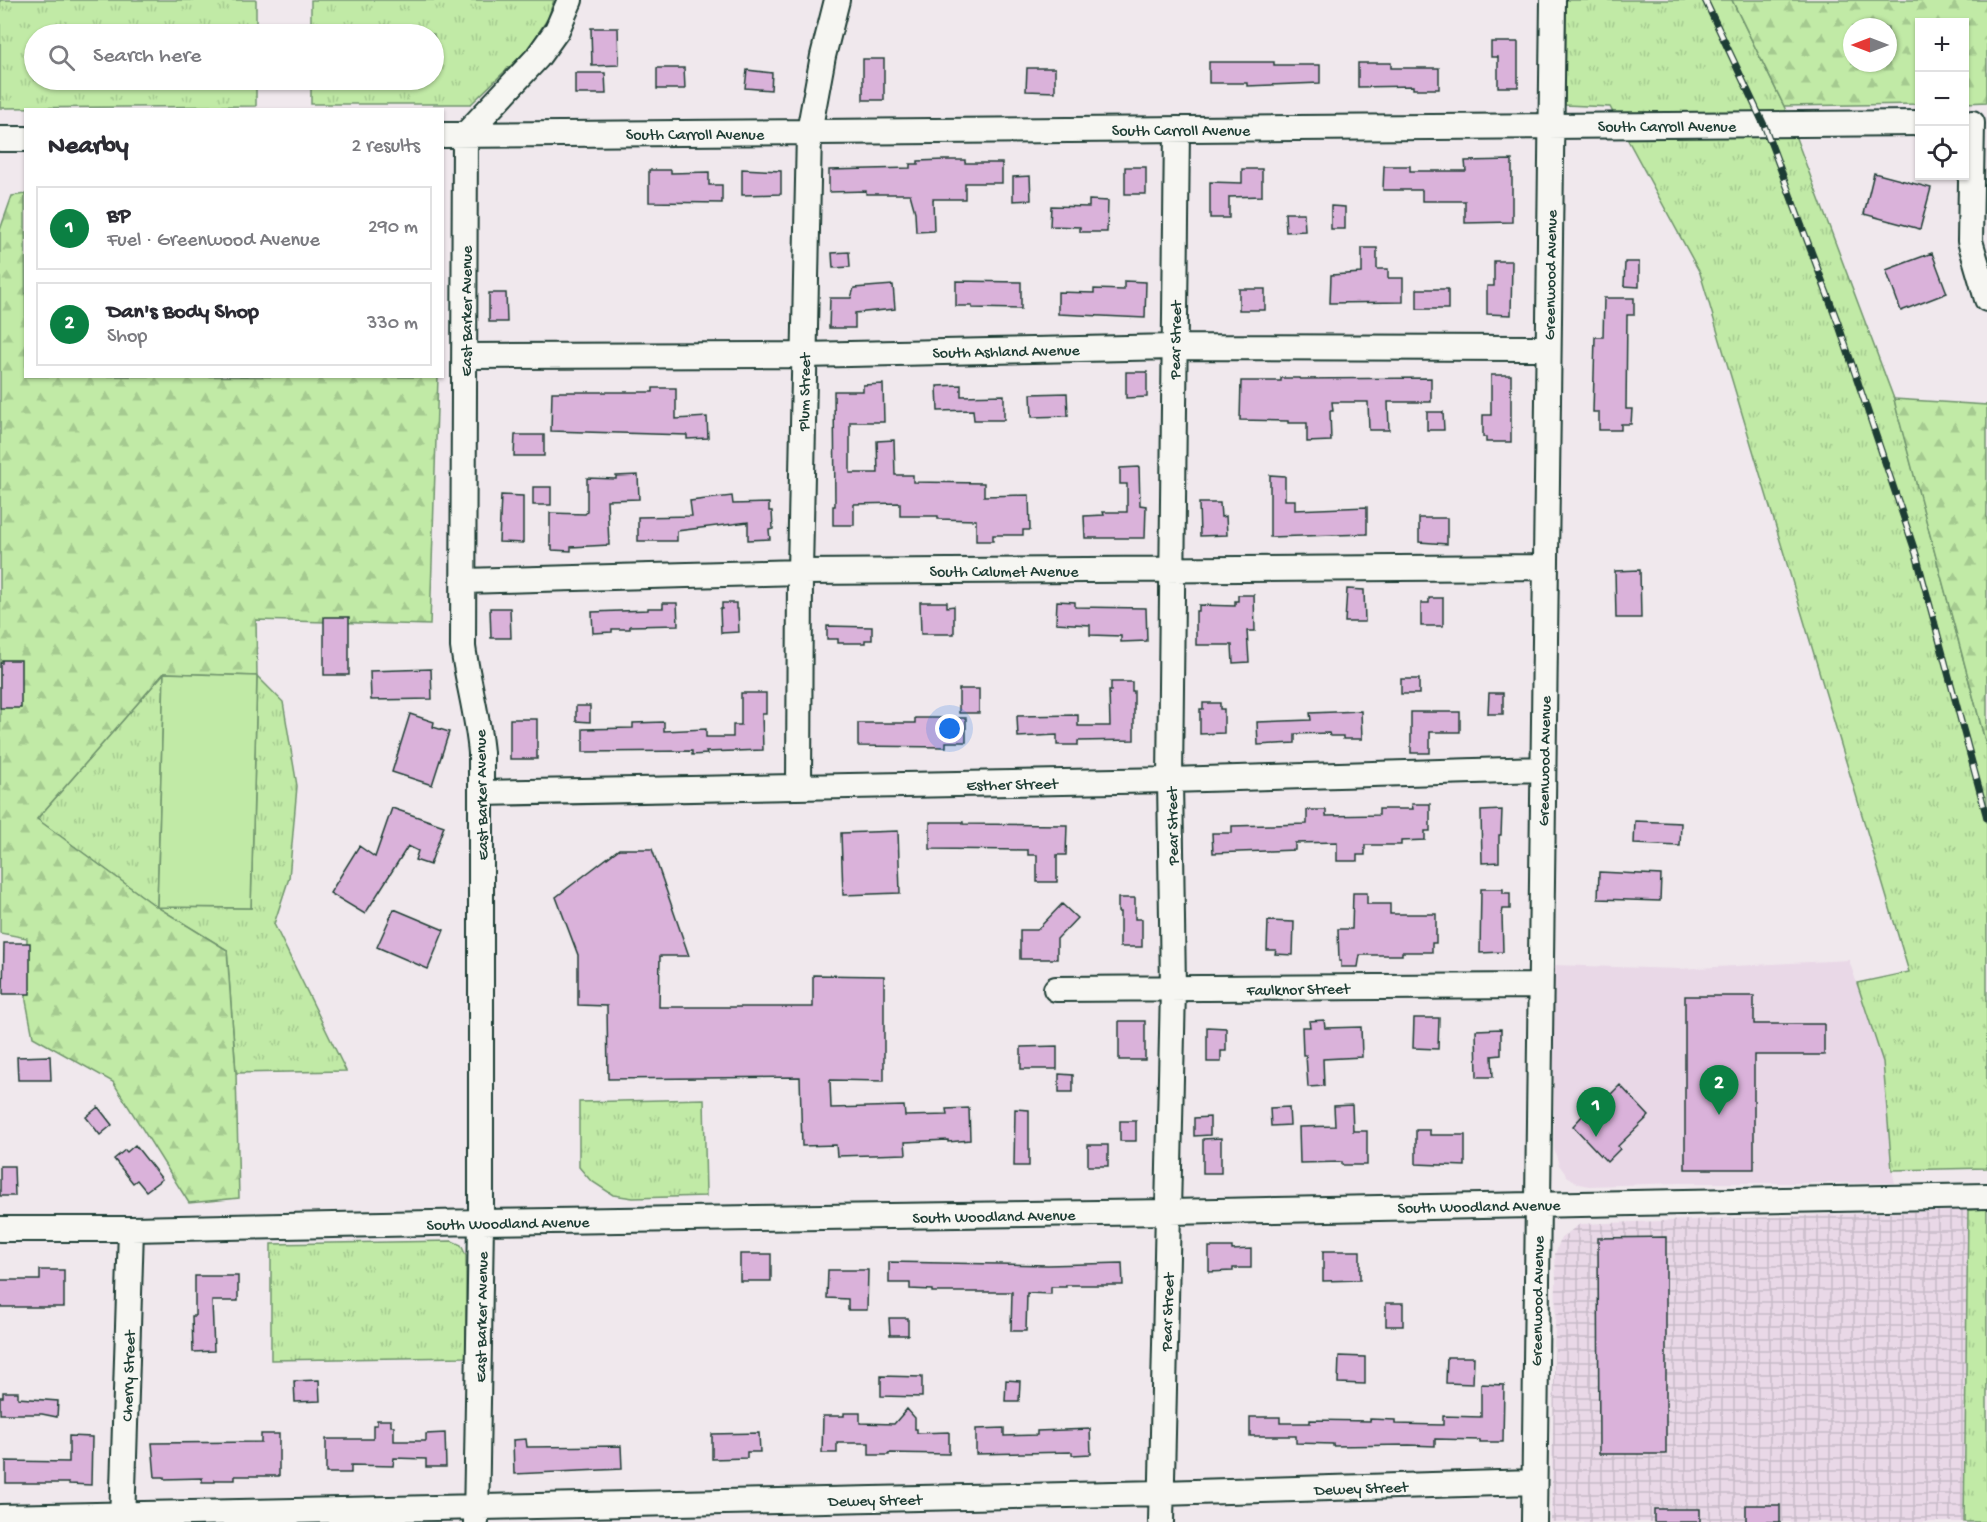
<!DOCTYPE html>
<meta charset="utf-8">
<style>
:root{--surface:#fff;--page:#f7f7f7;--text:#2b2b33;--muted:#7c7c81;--line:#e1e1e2;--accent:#0b8043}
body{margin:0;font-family:"Gochi Hand",sans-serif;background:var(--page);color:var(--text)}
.controls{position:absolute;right:18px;top:18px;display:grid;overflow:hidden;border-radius:0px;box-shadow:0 2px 4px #0004}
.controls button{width:54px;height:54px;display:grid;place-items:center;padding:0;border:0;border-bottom:2px solid var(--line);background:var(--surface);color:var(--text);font:30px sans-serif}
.compass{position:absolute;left:1843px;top:18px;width:54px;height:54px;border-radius:50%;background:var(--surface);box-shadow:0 2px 4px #0004;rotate:270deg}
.you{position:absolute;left:950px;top:729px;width:21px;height:21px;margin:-15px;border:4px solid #fff;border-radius:50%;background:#1a73e8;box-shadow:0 0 0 9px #1a73e833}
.badge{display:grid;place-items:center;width:39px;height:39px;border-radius:50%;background:var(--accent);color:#fff;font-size:20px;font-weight:700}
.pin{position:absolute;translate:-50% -50px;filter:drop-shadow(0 2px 3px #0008)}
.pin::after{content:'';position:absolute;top:32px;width:21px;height:18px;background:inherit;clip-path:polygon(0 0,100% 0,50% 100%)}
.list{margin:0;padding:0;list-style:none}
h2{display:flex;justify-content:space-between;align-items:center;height:78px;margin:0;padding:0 24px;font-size:26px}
h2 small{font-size:20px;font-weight:400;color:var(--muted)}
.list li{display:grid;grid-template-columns:39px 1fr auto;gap:18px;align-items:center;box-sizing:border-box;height:84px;margin:0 12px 12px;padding:0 12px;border:2px solid var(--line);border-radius:0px}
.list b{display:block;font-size:22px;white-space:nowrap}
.list p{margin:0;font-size:20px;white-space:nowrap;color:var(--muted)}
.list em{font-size:20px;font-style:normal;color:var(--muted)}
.icon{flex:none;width:33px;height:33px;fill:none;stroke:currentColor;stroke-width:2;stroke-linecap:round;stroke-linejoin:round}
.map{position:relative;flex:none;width:1987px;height:1522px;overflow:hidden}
.search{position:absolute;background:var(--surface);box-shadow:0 2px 4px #0004;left:24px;top:24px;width:420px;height:66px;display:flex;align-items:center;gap:15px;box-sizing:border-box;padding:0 21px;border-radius:33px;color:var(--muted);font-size:22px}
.panel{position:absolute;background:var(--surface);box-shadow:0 2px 4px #0004;left:24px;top:108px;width:420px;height:270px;border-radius:0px}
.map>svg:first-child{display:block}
</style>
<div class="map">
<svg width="1987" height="1522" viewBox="0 0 1987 1522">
<defs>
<pattern id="industrial-grid" width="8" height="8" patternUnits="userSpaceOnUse" patternTransform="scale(1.5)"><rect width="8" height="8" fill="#e9d8e7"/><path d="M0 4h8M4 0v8" fill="none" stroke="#c7bac7"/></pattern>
<pattern id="grass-tufts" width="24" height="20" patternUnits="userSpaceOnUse" patternTransform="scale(1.5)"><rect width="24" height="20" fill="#c1eaa6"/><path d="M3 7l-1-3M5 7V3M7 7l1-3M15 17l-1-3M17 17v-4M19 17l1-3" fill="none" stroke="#a5ca90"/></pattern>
<pattern id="forest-firs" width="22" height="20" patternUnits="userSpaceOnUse" patternTransform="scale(1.5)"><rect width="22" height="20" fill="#c1eaa6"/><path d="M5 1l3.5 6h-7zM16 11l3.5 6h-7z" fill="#a5ca90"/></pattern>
</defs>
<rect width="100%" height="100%" fill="#f0e8ed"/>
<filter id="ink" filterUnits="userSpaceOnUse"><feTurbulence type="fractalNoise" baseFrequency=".0167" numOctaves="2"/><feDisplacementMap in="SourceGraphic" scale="12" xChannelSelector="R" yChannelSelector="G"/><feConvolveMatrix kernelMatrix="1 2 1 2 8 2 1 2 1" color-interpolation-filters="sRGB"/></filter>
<g filter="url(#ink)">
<path fill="#e9d8e7" d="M1849 960 1883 1062 1892 1170 1895 1183H1680L1589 1186 1579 1184 1567 1176 1559 1165 1554 1149V965L1678 969Z"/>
<path fill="url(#industrial-grid)" d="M1968 1210 1964 1522H1551L1556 1282 1555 1254 1561 1238 1580 1224Z"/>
<path fill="url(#grass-tufts)" stroke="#70946d" stroke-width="1.5" d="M0 0H256V34H34V80H256V106L0 108Z
M311 0H554L548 18 529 48 471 104H311V80H434V34H311Z
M1560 0H1732L1784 106 1894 399 1987 748V1168L1892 1170 1883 1062 1857 983 1909 972 1700 273 1610 107 1565 105 1566 12Z
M164 673 157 907 251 908 257 676 283 702 297 786 289 878 274 924 346 1071 236 1073 227 950 157 907 37 819Z
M704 1099 706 1196 633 1198 613 1195 590 1180 579 1167V1102Z
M1987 1209V1522H1964L1968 1210Z
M452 1241 461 1245 466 1256V1357L271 1360V1244Z"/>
<path fill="url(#forest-firs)" stroke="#70946d" stroke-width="1.5" fill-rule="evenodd" d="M1732 0H1987V102L1965 103 1964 22H1920L1919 104 1784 106ZM1852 27H1888V63H1852Z
M25 194 26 376 438 377 430 625 256 620 257 676 164 673 37 819 157 907 227 950 236 1073 239 1198 189 1203 113 1082 33 1037 26 1001 27 938 0 933V230L12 196Z
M1894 399 1987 405V748L1896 408Z"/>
<path fill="#c1eaa6" stroke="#70946d" stroke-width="1.5" d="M164 673 257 676 251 908 157 907Z"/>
<path fill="#dab2da" stroke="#1f3d34" stroke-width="1.5" d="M591 28H618L619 65 592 66Z
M1491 42H1518V87H1498V57H1491Z
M863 59H884V100H863Z
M1209 62H1274V65H1320V83L1247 86V83H1209Z
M1358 63H1391V68H1439V89H1413V86L1358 87Z
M657 68H684L685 89H657Z
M1027 68H1055V92L1026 91Z
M747 70 772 73 771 90 745 88Z
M575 73H605L606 94H575Z
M944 160H965V163H1002V183H965V199H933L934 231 916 232 915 212 910 194H866V191L829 192V170L910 168V164H918V161Z
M1512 160V222L1465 223V201H1422V190H1383L1384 166H1410V171H1466L1465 161Z
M1125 167H1146V194H1125Z
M742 169 781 171V194L742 195Z
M1242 169H1262V196L1229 197V218H1210V182L1242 183Z
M649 170H671V173L709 172V185H722V203L649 202Z
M1874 173 1931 188 1920 229 1864 214Z
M1030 176 1031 200 1013 201V177Z
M1089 200 1108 201 1107 232H1080V227L1050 226 1051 206 1089 207Z
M1331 206 1345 207V229H1331Z
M1285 213H1304L1305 231 1286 232Z
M1362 248H1377V269H1388V278H1403V302L1330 303 1331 275 1362 273Z
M849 252 850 267 833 268 832 253Z
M1932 253 1947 293 1901 311 1886 270Z
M1494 261H1512L1511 315 1487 314V286H1494Z
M1625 262H1639V287L1624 286Z
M956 281 1021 282V309L972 308V306H956Z
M1124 281 1146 282 1145 318 1058 314V292L1094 293V289L1124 290Z
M893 285 895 309 855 313V328H829L830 298H851L854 288Z
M1239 289H1265V310H1239Z
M1417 289H1448V309H1417Z
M489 293H506L507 322H489Z
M1604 298H1634V315H1627L1626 409H1632L1631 424H1621V430H1599V412H1593L1595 337H1603Z
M1126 372H1147V397L1126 398Z
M1491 375H1511V442H1486V437H1483V415H1491Z
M1281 378H1300V379L1431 378V402H1388L1389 430H1369L1368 402H1332L1333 411H1330L1331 441 1307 442V423H1288V421L1240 420 1241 381H1281Z
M883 384 884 422H850V473H878L877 441 894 440 895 475H913V482L984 483V496L1029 495 1030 530H1023V535H993V541H976V520L938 519V516H900V503L854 504V525H833V506H835L834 391H863V385Z
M961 385V396L1004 395V420H974L973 410 938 411 937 386Z
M653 388H676V419L707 417 708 438 687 439V435L551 431 552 392H653Z
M1067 393 1068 416 1032 417 1031 394Z
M1427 412H1443L1444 430H1427Z
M515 435H544V456H514Z
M1139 467 1140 505 1146 506 1145 538H1085L1084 516 1104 515 1103 512H1127V484H1120V468Z
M638 475 639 499 607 500 609 545 571 547V551L552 550V546H550V513L585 514 587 512V478L616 479V476Z
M1270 475 1285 476V500H1295V510L1367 507V534L1270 537Z
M533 487H551V505H533Z
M501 495 523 496V543L499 542Z
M732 496 733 504 769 503V511H772L773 529 769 530 770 539 748 540V522L677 531V541H638V517L692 516 690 501Z
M1199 503H1220L1221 517 1226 516 1227 535 1200 536Z
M1419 518H1447V544L1419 542Z
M1640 570 1641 618H1616L1615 571Z
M1347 589 1364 590 1365 622H1345Z
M1238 595H1254L1255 631H1247L1249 662 1233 663 1232 645H1196V611H1199V605L1235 606V601H1238Z
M1429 598H1443V626H1421V603H1429Z
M1057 601 1075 602V607L1146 608 1147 641 1121 642V636L1090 635V625L1056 623Z
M920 602H947V607L954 606V634H921Z
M663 603H677L678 625 630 626V629H612V632L593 633 592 612 648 610V608H663Z
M722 603H736V609H738L739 632 721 633 720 609H722Z
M490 608H510L511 638H491Z
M324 617H349V675H324Z
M827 626 872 627V640H865V643H838V639H827Z
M2 660H21V708H0V663H2Z
M431 669 432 699 371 700 370 671Z
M1401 679H1419V694H1401Z
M1111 682H1132V691H1134V740L1078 741V745H1057V735L1018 737 1017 716 1078 715V726H1110L1109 691H1111Z
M959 689H979V713H959Z
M741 693H766V714H762L763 750 706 752 707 754 692 755V751L583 752V729L633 728V723L664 722V731L706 729V737H733V725H741Z
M1489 693H1503V714H1488Z
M1203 703H1220V709H1224V733L1200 734V709H1203Z
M576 706H590V722L576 721Z
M1361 711 1362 739H1343V736H1330L1329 733 1295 734V743L1258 745 1257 722 1311 720 1310 713Z
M1411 712H1460V732H1430V753H1411Z
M410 714 434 722 433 727 449 732 432 785 392 772Z
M915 718H966V742H946V747L858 746V723H915Z
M510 719H537V759H510Z
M1412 804H1430V831H1425V840L1401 841V845H1365V855H1357V861H1337V842L1295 843V850L1213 853 1212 833H1232V826L1307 824V810H1326V816L1379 815V809H1413Z
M392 808 444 826 430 865 415 860 418 851 408 846 365 914 330 893 359 846 375 857Z
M1502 810 1501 835H1499V862L1482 863 1481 811Z
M1635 821 1681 823 1680 846 1634 844Z
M930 822H963V824L1067 825 1066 855H1057V882H1037V855H1028V850L930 849Z
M898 831 900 893 843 895 841 833Z
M619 849H652L689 956H660L659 1007H813V975L884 976V1081L830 1080 831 1108 904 1106 905 1116 947 1115 946 1109 969 1108 970 1140 948 1142V1140L905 1142 906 1154 837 1156 836 1145 802 1146 800 1077 608 1079 607 1006 578 1005V955L556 897Z
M1599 872 1661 875 1660 901 1598 899Z
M1481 889H1503V893H1510V909H1503L1502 914 1503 952 1480 953Z
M1353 893H1367V904H1390V914H1436V943H1432V952H1402V955H1360L1358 967H1341V961H1339L1338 929H1352Z
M1118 898H1135V919H1142V947H1120V912H1118Z
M1062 904 1077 918 1057 939V959H1020V930H1037Z
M394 909 444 930 428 969 377 947Z
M1268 921 1294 922 1293 955 1275 954 1276 950H1267Z
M4 943H30V994H3Z
M1685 996H1754V1024H1824V1055H1754V1169H1685Z
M1414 1018H1439L1438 1049 1413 1048Z
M1324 1020 1325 1028 1361 1027 1362 1057 1323 1059 1324 1086 1308 1087 1306 1055H1303L1302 1027H1310L1309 1021Z
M1119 1021H1145V1060H1119Z
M1207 1027 1226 1028V1051H1221V1062H1207Z
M1501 1029V1055L1492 1056 1493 1077H1477L1476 1030Z
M1057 1046V1069H1021V1047Z
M50 1056 51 1080H18L17 1057Z
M1059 1074 1073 1075V1092H1059Z
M1620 1085 1649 1116 1618 1146 1620 1149 1607 1162 1573 1126 1585 1113 1589 1116Z
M1352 1105 1353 1131H1367V1165H1342V1162L1300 1163 1299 1127 1335 1126 1334 1106Z
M98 1107 112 1125 100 1135 86 1117Z
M1289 1107 1290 1125 1271 1126 1270 1108Z
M1015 1109 1029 1110V1166H1014Z
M1210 1117V1135L1194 1136V1118Z
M1120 1121H1136V1141H1120Z
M1416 1130H1430V1135H1465V1166L1416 1164Z
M1221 1138V1173H1203V1139Z
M135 1145 162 1179 146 1191 137 1180 133 1183 114 1159 125 1150 127 1152Z
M1088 1145H1108V1166H1088Z
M0 1166H14L15 1196H0Z
M1666 1237V1454H1599L1598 1238Z
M1209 1247H1232V1250L1251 1249V1268H1233V1271L1209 1272Z
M1323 1251H1360V1280L1323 1281Z
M740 1254H771V1281H740Z
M889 1262 1048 1265 1122 1263 1123 1285H1066V1287H1051V1294L1027 1293 1026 1331H1011L1012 1292H932V1290L910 1289V1283H889Z
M40 1270H64V1307H0V1280H40Z
M828 1270H868L867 1310H848V1299L827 1298Z
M195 1276H238V1301H212L214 1351 193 1352 192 1316H195Z
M1386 1303H1403V1326H1386Z
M889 1318H908V1335H890Z
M1339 1356 1365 1357V1384L1338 1383Z
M1447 1357H1474L1473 1384 1446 1383Z
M881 1376 922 1377V1397L881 1396Z
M319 1380 320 1401 295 1402 294 1381Z
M1006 1380 1020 1381 1019 1401H1005Z
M1481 1384 1504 1385 1503 1442H1480V1440L1435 1439V1446L1409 1445 1333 1446V1444L1296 1443V1436H1250V1417H1280V1423H1310V1420L1370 1421V1419L1395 1420V1424L1443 1425V1416L1481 1417Z
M3 1392H18V1398L58 1401 57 1417 42 1414H0V1397H3Z
M907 1409 915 1418V1429H917V1433L949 1432V1454L889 1453V1455H869V1443H837V1453H822L823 1416H844V1413H860V1423L894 1424Z
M377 1420H391V1426H394V1441H426V1434L445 1433 446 1467H426V1459L394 1458 393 1466 351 1465V1473H326V1439H373V1425H377Z
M1004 1428V1436L1037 1435V1431L1090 1429 1091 1454 1072 1455V1452L976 1454V1429Z
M759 1433 760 1452H747V1458L712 1459V1434Z
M261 1434H279V1476H235V1480H215V1482H202V1478L164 1479V1477H155L152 1443 261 1442Z
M69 1436 92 1437 91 1485 69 1484V1483H6V1461L69 1462Z
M526 1439 527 1447 621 1446 622 1469 514 1474 513 1440Z
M1746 1505H1780V1522H1746Z
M1654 1509H1700V1522H1654Z"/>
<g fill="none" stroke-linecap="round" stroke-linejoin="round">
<defs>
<path id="minor" d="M1972 123 1970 241 1987 299
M442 135 1920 123
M0 139H26
M465 356 803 355 1174 347 1548 348
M464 581 800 572 1545 567
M799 787 800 572 809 132 823 56 837 0
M481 793 1170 780 1543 769
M1056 989 1540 986
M0 1229H131L481 1222 1169 1212 1987 1196
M0 1517 1161 1493 1534 1482
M122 1522 131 1229
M476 1522 481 1222V753C478 717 468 683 463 647L465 135 537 58 557 30 570 0
M1161 1522 1173 989 1170 780 1177 129
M1534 1522 1553 0"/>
</defs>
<use href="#minor" stroke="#1f3d34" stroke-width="28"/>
<use href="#minor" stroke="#f6f6f2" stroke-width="24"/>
<defs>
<path id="rail" d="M1705 0 1764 125 1838 323 1916 554 1987 818"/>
</defs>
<use href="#rail" stroke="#1f3d34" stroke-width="7"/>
<use href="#rail" stroke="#f6f6f2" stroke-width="4.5" stroke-dasharray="14" stroke-linecap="butt"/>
</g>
</g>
<g text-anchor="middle" stroke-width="5" stroke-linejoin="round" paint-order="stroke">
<g font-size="16" fill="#1f3d34" stroke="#f6f6f2">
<text x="1667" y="131">South Carroll Avenue</text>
<text x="1181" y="135">South Carroll Avenue</text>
<text x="695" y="139">South Carroll Avenue</text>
<text transform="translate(1549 275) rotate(-89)" y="6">Greenwood Avenue</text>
<text transform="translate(465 311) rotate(-90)" y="6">East Barker Avenue</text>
<text transform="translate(1174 340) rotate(-89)" y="6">Pear Street</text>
<text transform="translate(1006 350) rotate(-1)" y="6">South Ashland Avenue</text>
<text transform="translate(803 392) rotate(-89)" y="6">Plum Street</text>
<text x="1004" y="576">South Calumet Avenue</text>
<text transform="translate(1543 761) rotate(-89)" y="6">Greenwood Avenue</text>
<text transform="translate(1012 783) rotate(-1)" y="6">Esther Street</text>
<text transform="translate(480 795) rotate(-91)" y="6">East Barker Avenue</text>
<text transform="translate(1171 826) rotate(-91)" y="6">Pear Street</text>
<text transform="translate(1298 988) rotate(-1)" y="6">Faulknor Street</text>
<text transform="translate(1479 1205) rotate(-1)" y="6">South Woodland Avenue</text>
<text transform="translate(994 1215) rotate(-1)" y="6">South Woodland Avenue</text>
<text transform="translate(508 1222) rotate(-1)" y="6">South Woodland Avenue</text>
<text transform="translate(1536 1301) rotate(-89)" y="6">Greenwood Avenue</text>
<text transform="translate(1166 1312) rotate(-88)" y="6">Pear Street</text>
<text transform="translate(480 1317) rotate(-89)" y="6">East Barker Avenue</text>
<text transform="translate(127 1376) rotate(-88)" y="6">Cherry Street</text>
<text transform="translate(1361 1487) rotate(-2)" y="6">Dewey Street</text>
<text transform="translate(875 1499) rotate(-1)" y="6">Dewey Street</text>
</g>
</g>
</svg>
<div class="controls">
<button>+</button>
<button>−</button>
<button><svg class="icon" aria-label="locate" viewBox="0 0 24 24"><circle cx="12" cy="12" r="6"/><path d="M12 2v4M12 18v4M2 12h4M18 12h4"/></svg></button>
</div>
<svg class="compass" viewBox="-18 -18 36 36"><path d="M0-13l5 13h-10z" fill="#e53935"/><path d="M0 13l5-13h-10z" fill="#7c7c81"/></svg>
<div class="you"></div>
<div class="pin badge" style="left:1596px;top:1137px">1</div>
<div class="pin badge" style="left:1719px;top:1115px">2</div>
<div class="search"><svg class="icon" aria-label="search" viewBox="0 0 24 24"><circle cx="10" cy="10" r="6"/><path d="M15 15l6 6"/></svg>Search here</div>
<section class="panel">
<h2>Nearby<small>2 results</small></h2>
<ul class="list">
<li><span class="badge">1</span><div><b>BP</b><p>Fuel · Greenwood Avenue</p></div><em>290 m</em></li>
<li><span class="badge">2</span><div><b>Dan's Body Shop</b><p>Shop</p></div><em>330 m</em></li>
</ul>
</section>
</div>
